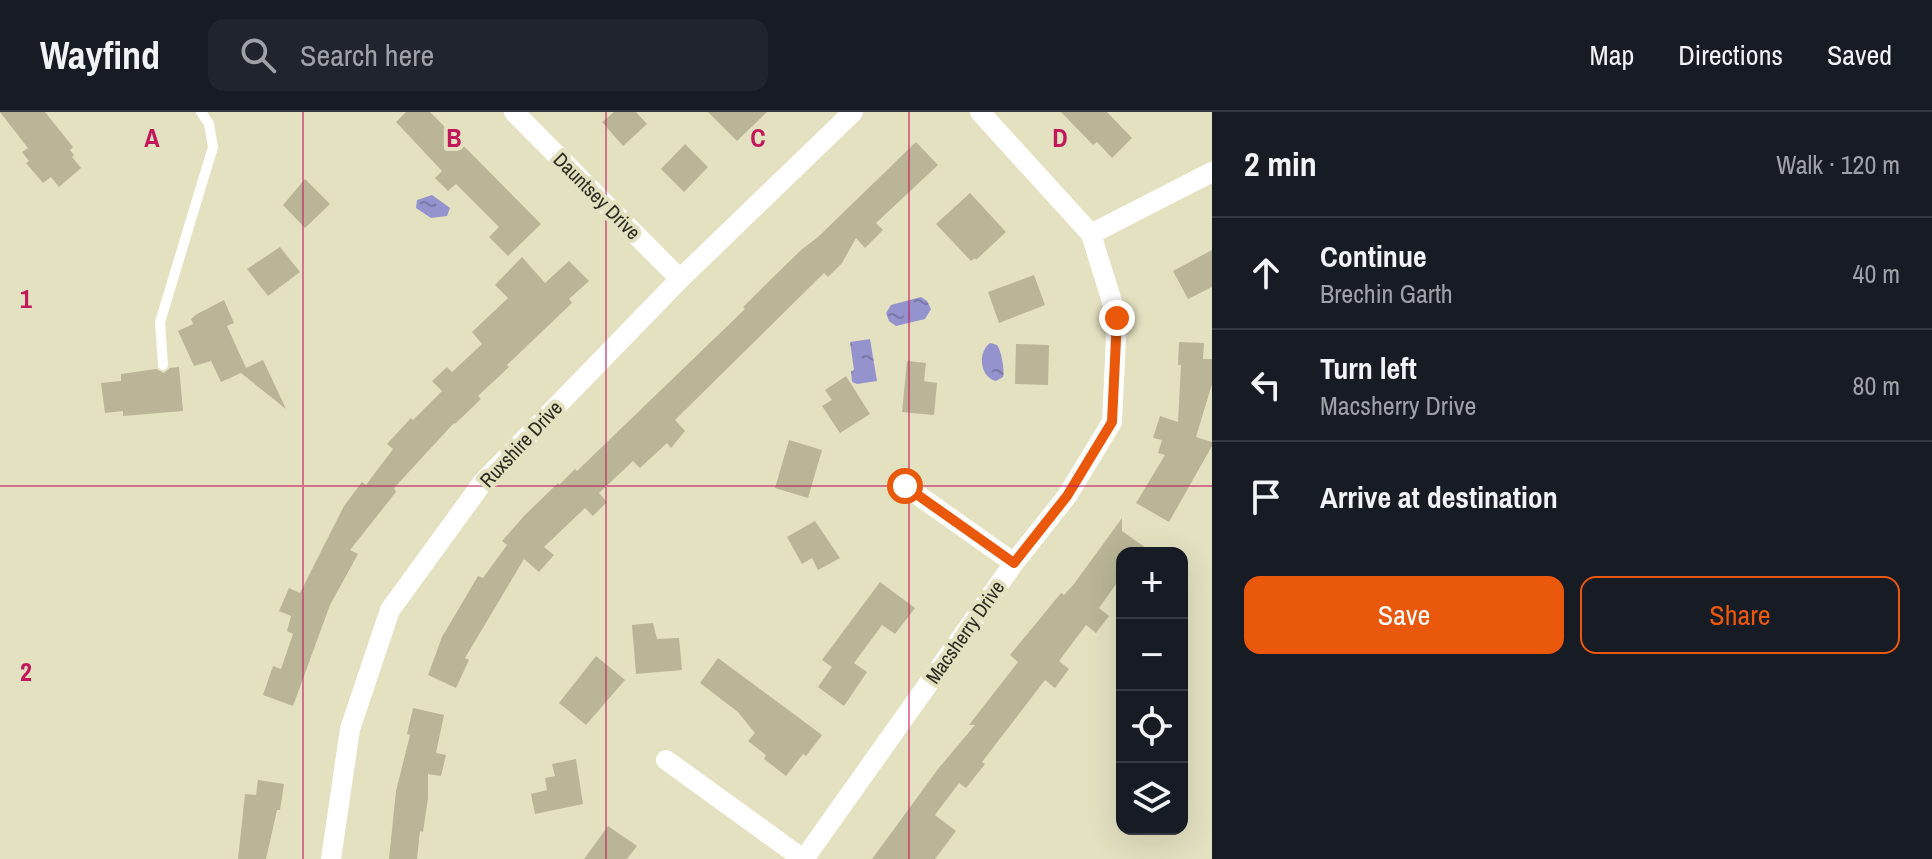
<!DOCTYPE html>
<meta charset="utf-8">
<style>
:root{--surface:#171b24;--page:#20242c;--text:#f1f3f6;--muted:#9ea1a6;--line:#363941;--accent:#ea580c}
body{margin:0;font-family:"Archivo Narrow",sans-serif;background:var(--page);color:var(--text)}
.controls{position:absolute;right:24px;bottom:24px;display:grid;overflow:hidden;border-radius:16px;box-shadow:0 8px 32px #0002}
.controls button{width:72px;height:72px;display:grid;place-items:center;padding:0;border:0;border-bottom:2px solid var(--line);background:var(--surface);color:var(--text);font:40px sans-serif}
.stop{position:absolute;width:24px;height:24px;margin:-18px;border:6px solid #ea580c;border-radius:50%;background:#fff}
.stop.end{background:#ea580c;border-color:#fff;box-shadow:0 2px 8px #0008}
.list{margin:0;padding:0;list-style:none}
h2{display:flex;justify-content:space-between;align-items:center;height:104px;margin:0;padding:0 32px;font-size:34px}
h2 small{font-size:26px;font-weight:400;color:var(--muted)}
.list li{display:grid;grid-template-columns:52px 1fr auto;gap:24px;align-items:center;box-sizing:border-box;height:112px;padding:0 32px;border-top:2px solid var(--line)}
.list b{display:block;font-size:30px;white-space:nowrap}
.list p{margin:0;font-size:26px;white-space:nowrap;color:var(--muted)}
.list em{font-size:26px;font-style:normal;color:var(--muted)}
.actions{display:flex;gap:16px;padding:24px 32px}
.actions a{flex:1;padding:18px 0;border:2px solid var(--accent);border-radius:16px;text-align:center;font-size:28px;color:var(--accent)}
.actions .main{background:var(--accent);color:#fff}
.icon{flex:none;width:44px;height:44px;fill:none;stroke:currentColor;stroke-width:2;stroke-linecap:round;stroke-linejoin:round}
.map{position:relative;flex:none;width:1212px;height:747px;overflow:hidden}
header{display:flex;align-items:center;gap:48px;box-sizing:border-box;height:112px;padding:0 40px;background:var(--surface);border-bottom:2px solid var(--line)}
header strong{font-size:38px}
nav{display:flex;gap:44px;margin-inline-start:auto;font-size:28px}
.search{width:560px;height:72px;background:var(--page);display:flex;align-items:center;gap:20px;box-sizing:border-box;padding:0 28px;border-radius:16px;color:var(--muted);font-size:30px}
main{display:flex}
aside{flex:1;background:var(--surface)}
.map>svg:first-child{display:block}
</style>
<header>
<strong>Wayfind</strong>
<div class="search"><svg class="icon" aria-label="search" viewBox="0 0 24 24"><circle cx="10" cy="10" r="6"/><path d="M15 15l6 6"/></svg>Search here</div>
<nav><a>Map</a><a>Directions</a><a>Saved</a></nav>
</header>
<main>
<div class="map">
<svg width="1212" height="747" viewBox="0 0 1212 747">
<defs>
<pattern id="water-ripples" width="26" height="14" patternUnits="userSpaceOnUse" patternTransform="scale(2)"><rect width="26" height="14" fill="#9593cd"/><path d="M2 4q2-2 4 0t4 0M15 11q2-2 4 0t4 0" fill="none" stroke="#7a78a6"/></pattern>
</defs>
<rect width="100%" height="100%" fill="#e4e1c1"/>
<path fill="url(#water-ripples)" d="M432 83 450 96 447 104 431 106 416 96 417 88Z
M921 185 927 189 931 197 925 207 896 214 889 209 886 201 891 193Z
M870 227 877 269 857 272 852 270 851 259 854 258 850 230Z
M990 231 997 233C1001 237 1005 259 1003 265L996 269C980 265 977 241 990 231Z"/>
<path fill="#b9b596" d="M0 0H45L73 35 70 38 74 43 72 45 81 56 59 75 51 65 43 71 26 51 29 49 22 40 28 36Z
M406 0H430L541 112 508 144 489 125 499 115 456 72 448 79 435 66 442 59 396 10Z
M614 0H636L647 12 623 34 602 10Z
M708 0H767L737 29Z
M1061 0H1107L1132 26 1112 46 1097 30 1093 33Z
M916 30 938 53 876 111 883 118 865 136 856 126 842 151 828 165 824 161 675 308 685 319 671 336 667 331 640 356 633 349 599 381 607 390 593 404 585 396 544 435 554 443 539 460 524 447 465 546 469 548 456 576 428 563 442 525 468 481 478 464 483 466 507 433 502 429 524 404 558 371 559 373 575 357 577 359 745 197 743 195 801 138 818 125Z
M685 32 708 55 684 80 661 57Z
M305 67 330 92 305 116 283 93Z
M970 81 1006 120 976 148 975 146 971 149 936 112Z
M280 135 300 160 268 184 247 157Z
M1212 138V175L1188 187 1173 159Z
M522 145 545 171 569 149 589 169 569 187 572 191 507 253 509 255 478 284 481 287 455 312 454 311 394 376 396 380 350 438 358 442 330 493 293 594 263 583 273 554 281 557 293 522 287 519 291 504 279 499 289 476 300 481 344 394 362 370 366 373 393 337 387 332 411 306 413 308 442 279 432 269 447 255 452 260 482 232 472 220 508 186 495 173Z
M1034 163 1045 193 999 211 988 180Z
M224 188 234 211 227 214 246 256 263 248 286 297 241 261 221 270 211 249 194 254 178 219 193 212 191 207 197 202Z
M1179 230 1204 231 1203 247H1212V272L1196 325 1212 330V334L1169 410 1136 391 1165 343 1158 341 1162 328 1153 326 1160 304 1178 310 1181 253H1178Z
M1016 232 1049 233 1048 273 1015 272Z
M907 249 926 251 924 269 937 271 934 303 902 300Z
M179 255 183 299 123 304V299L105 301 101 271 121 269V262L156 257 164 261 170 256Z
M846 264 870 302 840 321 822 294 832 288 825 278Z
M789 328 822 338 808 386 775 376Z
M1122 406V419L1153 441H1122V464L1099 496 1109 504 1096 521 1086 513 1059 549 1069 557 1055 576 1045 568 982 650 985 652 966 676 959 671 935 703 956 719 935 747H872L938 657 975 613H969L1018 550 1010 543 1061 481 1064 483 1074 472Z
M815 409 840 446 818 458 812 446 802 452 787 425Z
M880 470 915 496 895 522 882 513 854 551 867 560 844 594 818 575 832 555 822 548Z
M653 511 657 527 679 526 682 558 636 562 632 513Z
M596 544 625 568 586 613 559 591Z
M718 546 822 623 806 644 803 642 786 664 764 647 766 643 748 629 755 621 738 600 700 571Z
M413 596 444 603 436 641 446 643 441 664 428 662V686L423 720 420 719 417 747H389L396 679 410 623 407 622Z
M576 647 583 692 535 702 531 682 547 678 545 666 555 664 552 652Z
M258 668 284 672 280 698H277L266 747H238L245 682 256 683Z
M608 714 637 734 627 747H584Z"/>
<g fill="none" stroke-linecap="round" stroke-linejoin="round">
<path stroke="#fff" stroke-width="10" d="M163 253 160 210 213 35 209 12 201 0"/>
<path stroke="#fff" stroke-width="20" d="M514 0 680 167
M1091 122 1212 60
M905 374 1014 451
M666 648 803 747
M331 747 350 617 390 498 483 370 680 167 853 0
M804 747 1014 451 1067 384 1112 310 1117 206 1091 122 980 0"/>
</g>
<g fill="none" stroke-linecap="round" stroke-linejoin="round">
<path stroke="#ea580c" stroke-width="10" d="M905 374 1014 451 1067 384 1112 310 1117 206"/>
</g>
<path fill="none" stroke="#c2185b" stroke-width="2" stroke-opacity="0.55" d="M303 0V747M606 0V747M909 0V747M0 374H1212"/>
<g text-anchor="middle" stroke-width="8" stroke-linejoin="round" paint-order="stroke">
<g font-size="20" fill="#2c2b1f" stroke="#e4e1c1">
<text transform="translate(597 84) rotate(45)" y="7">Dauntsey Drive</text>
<text transform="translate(521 332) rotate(-47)" y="7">Ruxshire Drive</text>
<text transform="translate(965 520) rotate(-55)" y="7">Macsherry Drive</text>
</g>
</g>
<g font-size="26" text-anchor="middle" font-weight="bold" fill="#c2185b" stroke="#e4e1c1" stroke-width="8" stroke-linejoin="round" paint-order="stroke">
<text x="152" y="35">A</text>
<text x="454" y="35">B</text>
<text x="758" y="35">C</text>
<text x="1060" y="35">D</text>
<text x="26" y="196">1</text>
<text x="26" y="569">2</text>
</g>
</svg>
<div class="controls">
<button>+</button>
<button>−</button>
<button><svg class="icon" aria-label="locate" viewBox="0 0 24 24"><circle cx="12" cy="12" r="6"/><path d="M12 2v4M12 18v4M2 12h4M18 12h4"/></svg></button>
<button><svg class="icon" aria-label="layers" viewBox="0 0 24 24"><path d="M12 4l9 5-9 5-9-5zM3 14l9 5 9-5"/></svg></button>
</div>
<div class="stop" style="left:905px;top:374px"></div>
<div class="stop end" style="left:1117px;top:206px"></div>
</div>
<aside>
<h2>2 min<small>Walk · 120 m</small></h2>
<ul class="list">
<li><svg class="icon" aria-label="ahead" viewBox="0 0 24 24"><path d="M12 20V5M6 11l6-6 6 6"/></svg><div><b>Continue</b><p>Brechin Garth</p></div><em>40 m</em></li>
<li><svg class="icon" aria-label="left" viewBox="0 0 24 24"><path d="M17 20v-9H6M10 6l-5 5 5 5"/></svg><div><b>Turn left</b><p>Macsherry Drive</p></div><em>80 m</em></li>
<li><svg class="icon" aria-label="arrive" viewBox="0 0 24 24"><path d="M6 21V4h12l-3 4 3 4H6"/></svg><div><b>Arrive at destination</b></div></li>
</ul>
<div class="actions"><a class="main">Save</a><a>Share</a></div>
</aside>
</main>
